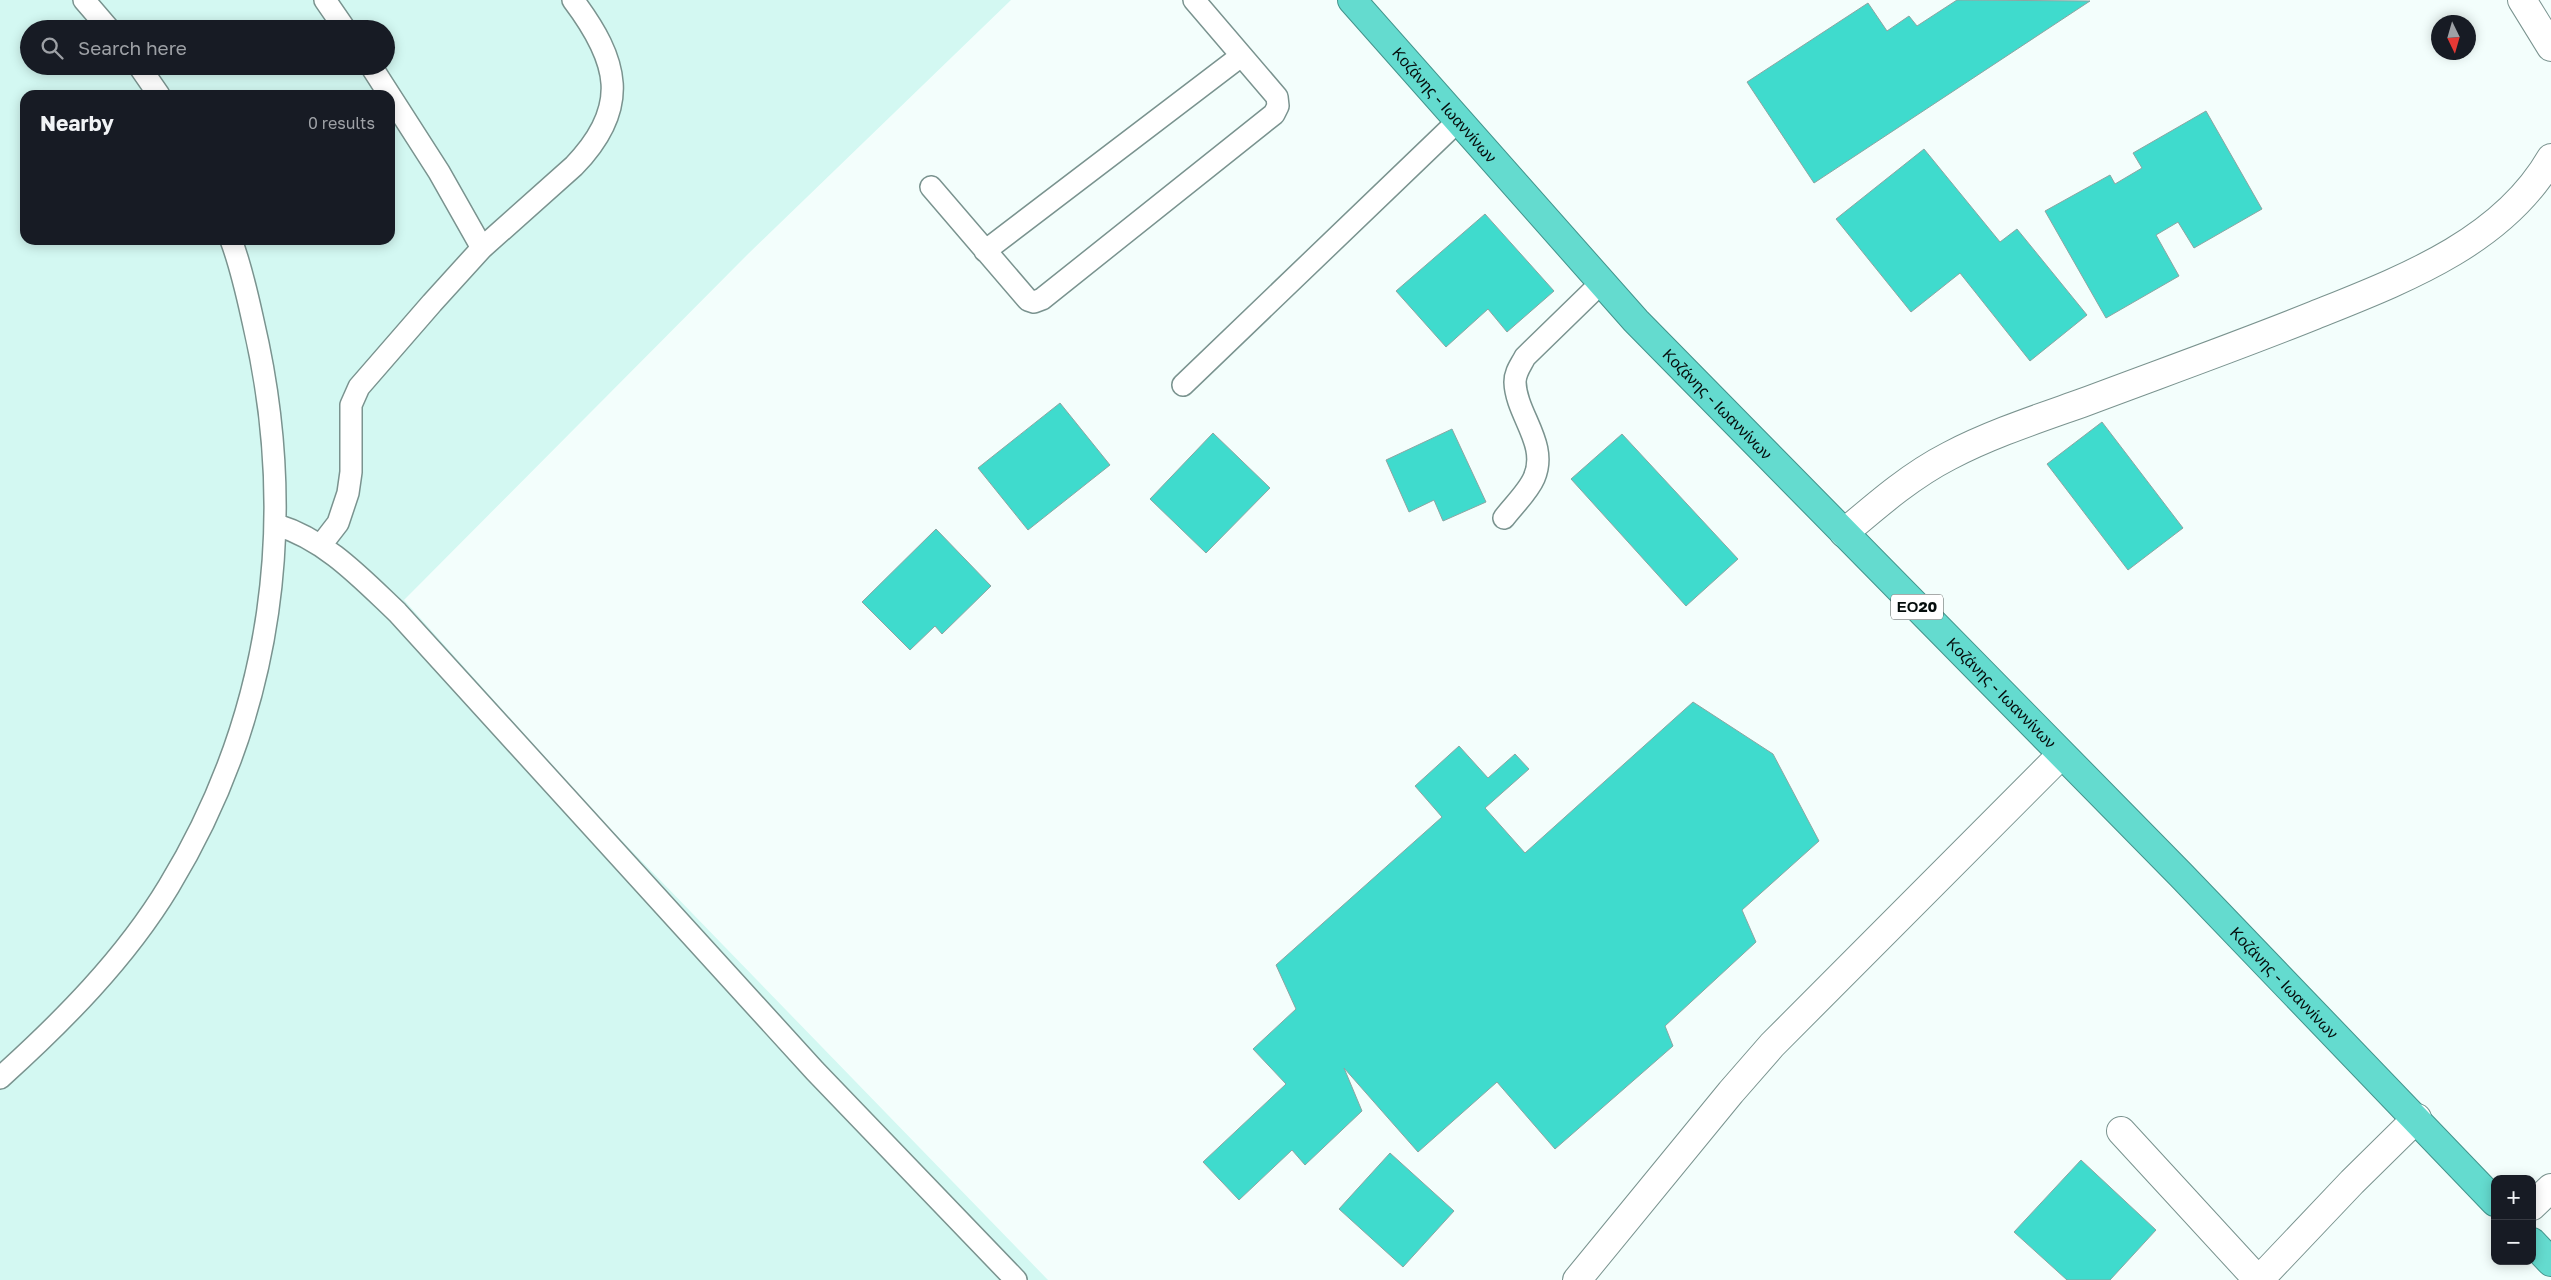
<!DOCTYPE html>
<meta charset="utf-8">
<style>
:root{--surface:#171b24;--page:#20242c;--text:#f1f3f6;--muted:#9ea1a6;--line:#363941}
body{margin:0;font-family:"Golos Text",sans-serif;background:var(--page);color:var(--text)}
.controls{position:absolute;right:15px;bottom:15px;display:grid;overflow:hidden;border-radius:10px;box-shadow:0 2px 12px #0003}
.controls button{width:45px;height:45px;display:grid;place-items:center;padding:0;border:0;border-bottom:1px solid var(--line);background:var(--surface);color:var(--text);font:25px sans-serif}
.compass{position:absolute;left:2431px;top:15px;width:45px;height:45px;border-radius:50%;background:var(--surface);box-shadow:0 2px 12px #0003;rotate:175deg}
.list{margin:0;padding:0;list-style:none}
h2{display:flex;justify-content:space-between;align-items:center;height:65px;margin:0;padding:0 20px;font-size:21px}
h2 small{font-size:16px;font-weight:400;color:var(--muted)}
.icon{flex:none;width:28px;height:28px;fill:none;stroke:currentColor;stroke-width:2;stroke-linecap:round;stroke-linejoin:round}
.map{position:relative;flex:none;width:2551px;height:1280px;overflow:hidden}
.search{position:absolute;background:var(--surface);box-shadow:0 2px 12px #0003;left:20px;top:20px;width:375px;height:55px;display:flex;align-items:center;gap:12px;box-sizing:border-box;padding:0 18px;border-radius:28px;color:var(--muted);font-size:19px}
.panel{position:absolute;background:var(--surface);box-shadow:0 2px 12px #0003;left:20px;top:90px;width:375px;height:155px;border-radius:15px}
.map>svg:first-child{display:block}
</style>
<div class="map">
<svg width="2551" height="1280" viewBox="0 0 2551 1280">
<rect width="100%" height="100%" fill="#f3fefc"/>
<path fill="#d3f8f2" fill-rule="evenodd" d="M0 0H1011L747 255 404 600 592 810 1048 1280H0ZM29 29H386V66H29ZM25 95H390V240H25Z"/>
<path fill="#3fdbcd" stroke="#8ca5a2" d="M1957 0 2090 1 1814 183 1747 82 1868 3 1887 31 1909 16 1917 26Z
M2206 111 2262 209 2194 248 2178 222 2156 235 2179 276 2106 318 2045 211 2110 175 2115 184 2142 168 2133 153Z
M1924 149 2000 242 2017 229 2087 315 2030 361 1960 273 1911 312 1836 219Z
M1485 214 1554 291 1507 332 1488 309 1446 347 1396 291Z
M1060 403 1110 465 1028 530 978 468Z
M2102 422 2183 528 2128 570 2047 464Z
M1452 429 1486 502 1443 521 1434 500 1409 512 1386 460Z
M1213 433 1270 488 1206 553 1150 499Z
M1622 434 1738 559 1686 606 1571 479Z
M936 529 991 586 942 634 935 626 910 650 862 602Z
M1693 702 1773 754 1819 841 1742 910 1756 942 1665 1026 1673 1046 1555 1149 1497 1082 1418 1152 1344 1068 1362 1111 1305 1165 1292 1150 1239 1200 1203 1162 1286 1084 1253 1049 1296 1009 1276 965 1442 817 1415 786 1459 746 1488 778 1515 754 1529 769 1485 808 1525 853Z
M1390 1153 1454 1211 1403 1267 1339 1209Z
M2081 1160 2156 1230 2110 1280H2067L2014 1232Z"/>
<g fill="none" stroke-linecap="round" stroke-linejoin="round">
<defs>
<path id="lane" d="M84 0 109 29
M325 0 345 29
M139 66 159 95
M371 66 439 172 482 248
M931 187 1028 300 1034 302 1042 299 1274 114 1278 106 1277 97 1194 0
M985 251 1241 56
M1183 385 1458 121
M1504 518C1513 506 1528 492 1534 478 1549 444 1516 415 1515 382 1515 372 1521 365 1525 357L1601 283
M277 525C326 540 361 578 397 612L815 1071 1016 1280
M321 545 338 523 348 493 351 472V405L359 387 432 303 482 248 574 166C631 107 619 61 573 0
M0 1078C62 1022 125 959 169 886 274 713 299 517 253 321 247 294 241 266 231 240"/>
<path id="street" d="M2522 0 2551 47
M1844 533C1877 505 1910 476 1949 456 1991 434 2037 419 2082 403 2159 374 2238 346 2315 315 2402 280 2502 243 2551 158
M2121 1131 2258 1280
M2532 1206 2551 1188
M1577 1280 1731 1092 1772 1045 2061 755
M2259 1280 2352 1182 2417 1118"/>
<g id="highway">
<path id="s1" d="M1352 0 1636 321 2181 875 2495 1202"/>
<path d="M2532 1242 2551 1262"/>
</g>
</defs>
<use href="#lane" stroke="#7a938f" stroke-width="24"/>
<use href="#street" stroke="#7a938f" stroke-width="30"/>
<use href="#highway" stroke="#43938b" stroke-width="30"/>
<use href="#lane" stroke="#fff" stroke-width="21"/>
<use href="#street" stroke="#fff" stroke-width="28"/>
<use href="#highway" stroke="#64dbcf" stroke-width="28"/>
</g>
<g text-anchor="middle" stroke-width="4.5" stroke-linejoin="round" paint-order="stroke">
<rect fill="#fff" stroke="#505655" stroke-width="1" x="1891" y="594.5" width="52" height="25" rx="4"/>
<g font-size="15" font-weight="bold" fill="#050d0c">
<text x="1917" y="612">ΕΟ20</text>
</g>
<g font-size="16" fill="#050d0c" stroke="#fff">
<text dy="6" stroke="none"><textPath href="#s1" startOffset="140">Κοζάνης - Ιωαννίνων</textPath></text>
<text dy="6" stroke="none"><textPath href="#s1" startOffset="545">Κοζάνης - Ιωαννίνων</textPath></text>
<text dy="6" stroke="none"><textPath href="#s1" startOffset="950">Κοζάνης - Ιωαννίνων</textPath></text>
<text dy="6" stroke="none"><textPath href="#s1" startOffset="1355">Κοζάνης - Ιωαννίνων</textPath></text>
</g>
</g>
</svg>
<div class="controls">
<button>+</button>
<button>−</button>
</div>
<svg class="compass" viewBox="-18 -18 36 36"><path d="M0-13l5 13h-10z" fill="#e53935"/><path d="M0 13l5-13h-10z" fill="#9ea1a6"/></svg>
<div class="search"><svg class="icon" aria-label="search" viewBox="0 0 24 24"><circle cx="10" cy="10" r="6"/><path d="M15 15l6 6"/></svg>Search here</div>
<section class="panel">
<h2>Nearby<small>0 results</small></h2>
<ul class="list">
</ul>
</section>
</div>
